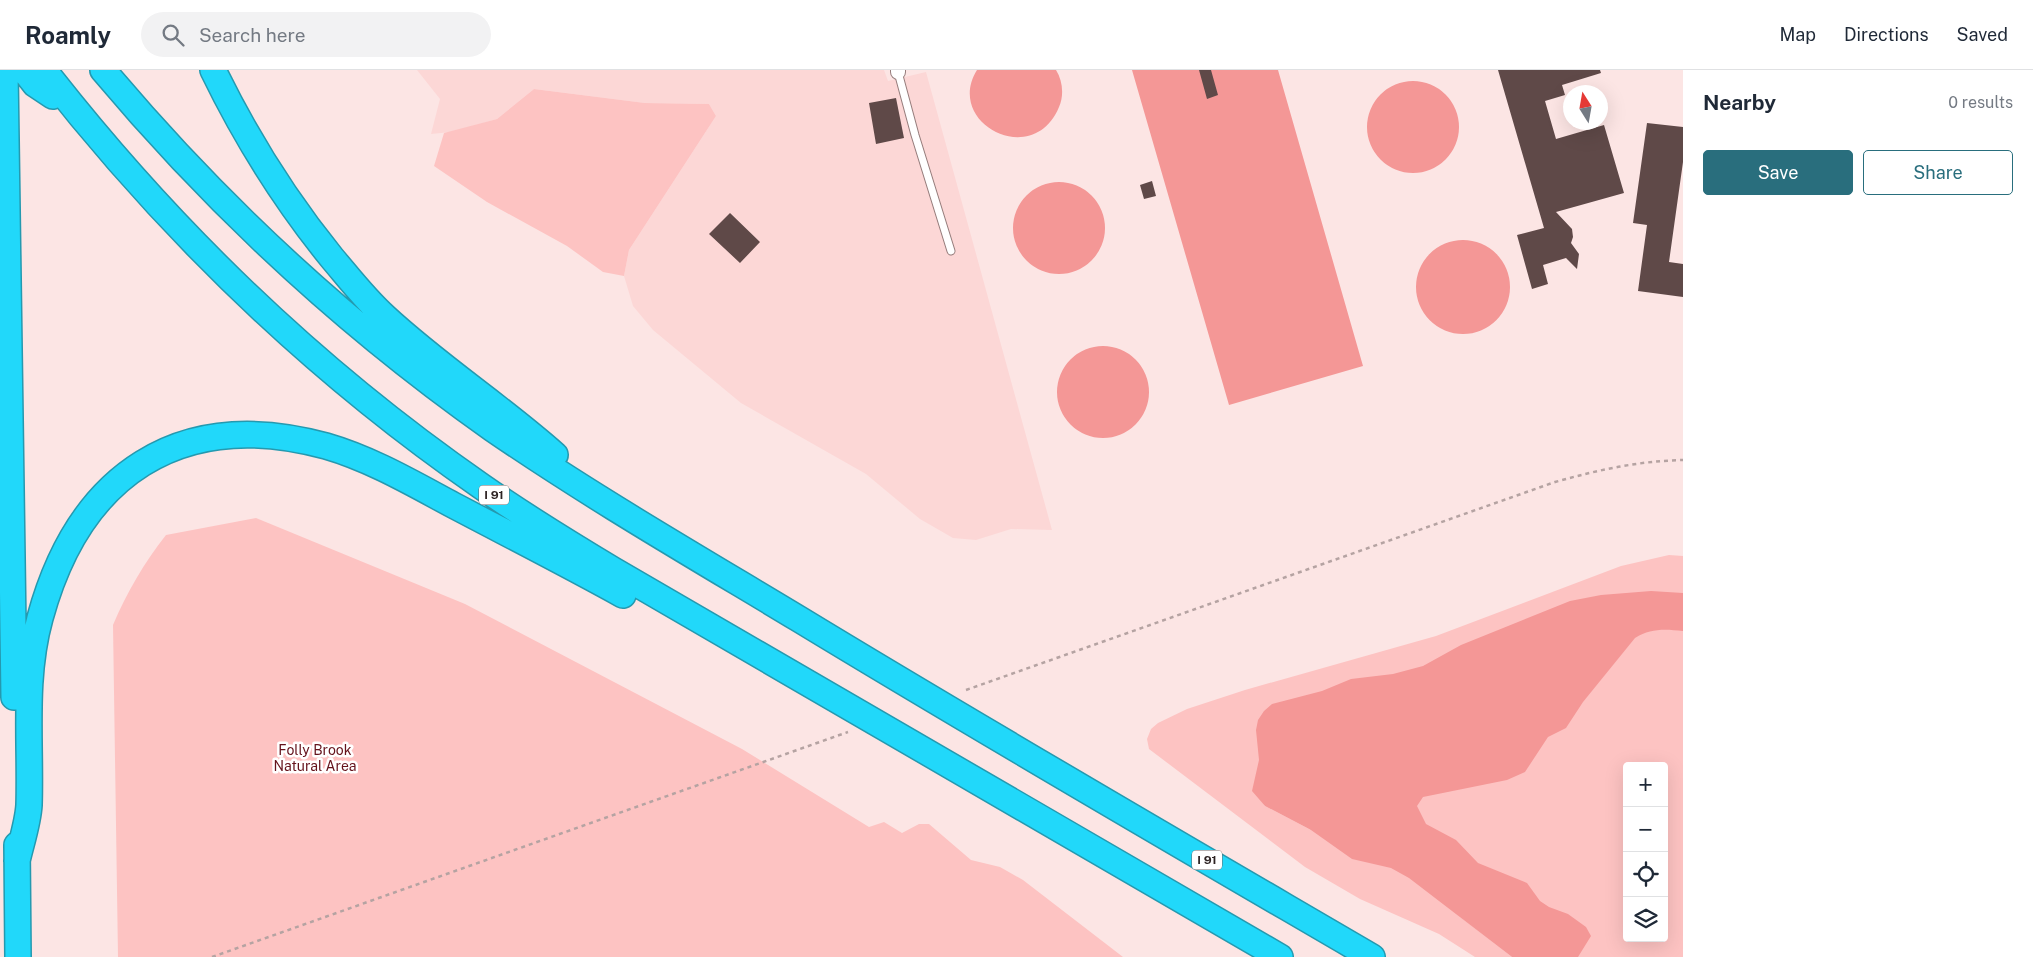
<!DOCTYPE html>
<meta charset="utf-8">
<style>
:root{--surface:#fff;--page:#f2f2f3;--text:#1f2937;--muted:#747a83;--line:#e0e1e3;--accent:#296e7d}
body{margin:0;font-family:"Public Sans",sans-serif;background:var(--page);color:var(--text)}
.controls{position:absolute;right:15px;bottom:15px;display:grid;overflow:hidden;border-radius:5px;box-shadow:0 5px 20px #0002}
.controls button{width:45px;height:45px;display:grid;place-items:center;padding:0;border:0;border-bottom:1px solid var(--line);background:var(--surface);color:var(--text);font:25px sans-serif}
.compass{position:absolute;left:1563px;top:15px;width:45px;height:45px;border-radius:50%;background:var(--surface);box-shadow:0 5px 20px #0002;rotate:349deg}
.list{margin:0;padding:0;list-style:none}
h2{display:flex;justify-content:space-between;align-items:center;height:65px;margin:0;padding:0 20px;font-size:21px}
h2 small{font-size:16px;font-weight:400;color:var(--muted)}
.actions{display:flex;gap:10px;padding:15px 20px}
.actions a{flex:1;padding:11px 0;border:1px solid var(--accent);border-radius:5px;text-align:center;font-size:18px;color:var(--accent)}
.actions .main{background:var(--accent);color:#fff}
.icon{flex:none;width:28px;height:28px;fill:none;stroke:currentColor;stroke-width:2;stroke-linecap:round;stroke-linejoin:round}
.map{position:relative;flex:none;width:1683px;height:887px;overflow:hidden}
header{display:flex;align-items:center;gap:30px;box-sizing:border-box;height:70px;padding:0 25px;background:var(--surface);border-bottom:1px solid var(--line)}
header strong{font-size:24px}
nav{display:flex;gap:28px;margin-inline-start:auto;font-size:18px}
.search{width:350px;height:45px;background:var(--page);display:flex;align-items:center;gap:12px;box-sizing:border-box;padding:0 18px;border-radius:28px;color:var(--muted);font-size:19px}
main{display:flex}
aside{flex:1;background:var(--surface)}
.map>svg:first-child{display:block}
</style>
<header>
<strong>Roamly</strong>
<div class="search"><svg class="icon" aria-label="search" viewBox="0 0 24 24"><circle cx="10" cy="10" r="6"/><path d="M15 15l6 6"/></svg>Search here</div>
<nav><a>Map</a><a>Directions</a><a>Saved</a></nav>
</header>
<main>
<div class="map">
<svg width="1683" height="887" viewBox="0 0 1683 887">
<rect width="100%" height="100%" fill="#fce5e4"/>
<path fill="#fcd7d6" d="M417 0H884L888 11 926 2 1052 460 1011 459 976 470 953 468 920 449 866 404 741 333 653 260 633 236 624 206 629 180 716 46 709 34 645 33 534 19 497 49 451 62 431 64 440 29Z"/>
<path fill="#fdc3c2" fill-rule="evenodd" d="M534 19 645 33 709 34 716 46 629 180 624 206 603 202 567 176 487 132 434 96 444 63 497 49Z
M256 448 465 534 742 679 869 757 884 752 902 763 919 754H929L971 790 1000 797 1023 810 1123 887H118L113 555C127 522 144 493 166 465Z
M1669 485 1683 486V887H1525L1459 846 1512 887H1475L1439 864 1360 829 1305 797 1149 679 1147 669 1151 659 1158 653 1187 639 1245 620 1436 566 1621 496ZM1627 696H1664V868H1627ZM1253 719 1352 789 1311 760 1265 736Z"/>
<path fill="#f49796" d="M977 0H1056C1063 11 1064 26 1059 37 1033 100 944 53 977 0Z
M1132 0H1278L1363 296 1229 335Z
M1367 57a46 46 0 1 1 92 0a46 46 0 1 1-92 0Z
M1013 158a46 46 0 1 1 92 0a46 46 0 1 1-92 0Z
M1416 217a47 47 0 1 1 94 0a47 47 0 1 1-94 0Z
M1057 322a46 46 0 1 1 92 0a46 46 0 1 1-92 0Z
M1651 521 1683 523V561C1665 559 1651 558 1635 568L1583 632 1566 658 1548 667 1525 702 1507 710 1423 727 1417 736 1426 754 1456 770 1478 793 1527 813 1540 831 1549 837 1568 844 1586 857 1591 866 1578 887H1512L1409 808 1391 798 1352 789 1311 760 1265 736 1252 721 1259 690 1256 660 1258 650 1264 641 1272 634 1322 621 1351 609 1393 604 1423 596 1461 575 1570 531 1601 525Z"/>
<path fill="#5f4948" d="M1199 0H1211L1218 25 1207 29Z
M1498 0H1600L1601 3 1562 15 1565 25 1545 31 1556 69 1604 55 1624 123 1556 142 1572 159 1573 167 1571 173 1579 184 1577 199 1566 188 1543 195 1548 214 1532 219 1517 165 1544 158Z
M896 28 904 68 876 74 869 33Z
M1647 53 1683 57V92L1669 192 1683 194V227L1638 221 1647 155 1633 153Z
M1152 111 1156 126 1144 129 1140 115Z
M730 143 760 172 740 193 709 164Z"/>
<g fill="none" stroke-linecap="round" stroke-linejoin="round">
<defs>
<path id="lane" d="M898 2 915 65 951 181"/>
<path id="street" d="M898 0V2"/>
<path id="highway" d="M5 0 14 627
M24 0 35 14 53 26
M44 0C168 159 315 301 481 416 524 446 568 473 613 500L1280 887
M103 0C218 137 347 256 493 359 592 427 696 487 799 549 988 664 1180 775 1372 887
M213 0C246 68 284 129 332 188 349 208 365 229 385 247 439 297 500 336 555 385
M17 775 18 887
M17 791C21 773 28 753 29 735 31 672 23 609 40 548 79 405 179 336 326 376 371 389 412 413 453 435 510 465 567 494 623 525"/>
</defs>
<use href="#lane" stroke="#967d7c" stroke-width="9"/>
<use href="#street" stroke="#967d7c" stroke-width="16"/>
<use href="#highway" stroke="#2599af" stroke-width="28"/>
<path stroke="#b5a3a2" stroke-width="2.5" stroke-dasharray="4 4" stroke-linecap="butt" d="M966 620 1555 412C1598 400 1638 391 1683 390
M212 887 848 662"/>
<use href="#lane" stroke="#fff" stroke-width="7"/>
<use href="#street" stroke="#fff" stroke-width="14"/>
<use href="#highway" stroke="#21d8fa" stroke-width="25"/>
</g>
<g text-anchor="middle" stroke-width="5" stroke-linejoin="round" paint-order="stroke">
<g fill="#fff" stroke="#6c6565" stroke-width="1">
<rect x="479" y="415.5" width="30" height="19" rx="4"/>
<rect x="1192" y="780.5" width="30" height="19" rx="4"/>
</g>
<g font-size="12" font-weight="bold" fill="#2d2323">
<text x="494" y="429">I 91</text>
<text x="1207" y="794">I 91</text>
</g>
<g font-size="14" fill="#65131c" stroke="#fff">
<text x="315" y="685">Folly Brook<tspan x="315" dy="16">Natural Area</tspan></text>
</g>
</g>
</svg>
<div class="controls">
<button>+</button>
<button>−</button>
<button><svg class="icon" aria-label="locate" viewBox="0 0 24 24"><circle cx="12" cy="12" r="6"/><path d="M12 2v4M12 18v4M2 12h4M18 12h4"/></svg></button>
<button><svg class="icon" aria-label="layers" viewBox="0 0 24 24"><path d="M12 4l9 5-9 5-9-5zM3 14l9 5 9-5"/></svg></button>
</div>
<svg class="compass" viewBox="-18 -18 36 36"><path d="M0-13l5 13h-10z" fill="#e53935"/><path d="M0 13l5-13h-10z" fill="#747a83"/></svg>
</div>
<aside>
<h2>Nearby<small>0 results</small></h2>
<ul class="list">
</ul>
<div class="actions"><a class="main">Save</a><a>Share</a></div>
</aside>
</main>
